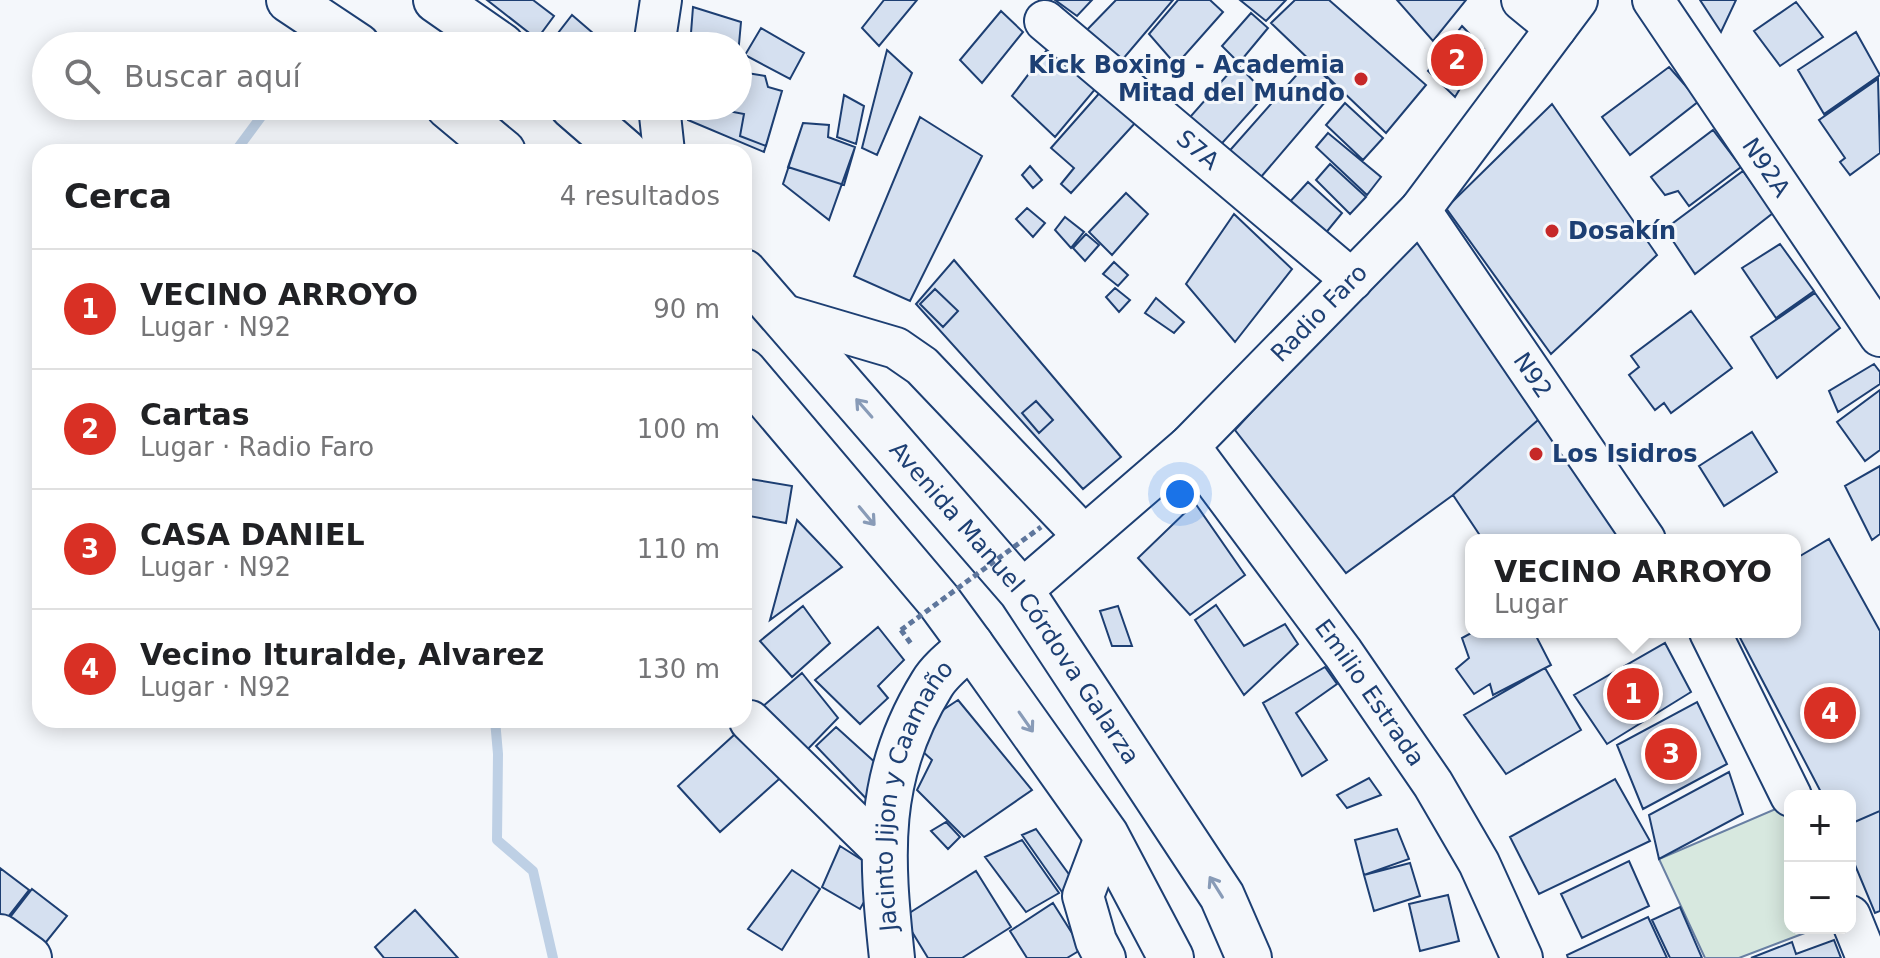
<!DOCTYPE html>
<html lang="es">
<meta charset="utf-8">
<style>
:root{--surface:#fff;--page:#f6f6f6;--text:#202124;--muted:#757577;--line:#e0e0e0;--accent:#d93025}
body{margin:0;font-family:"DejaVu Sans",sans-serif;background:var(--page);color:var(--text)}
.controls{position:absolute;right:24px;bottom:24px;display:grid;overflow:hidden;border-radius:16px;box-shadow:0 4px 20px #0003}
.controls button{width:72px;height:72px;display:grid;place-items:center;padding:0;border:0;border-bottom:2px solid var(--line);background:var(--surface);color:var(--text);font:40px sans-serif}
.you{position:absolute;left:1180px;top:494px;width:28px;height:28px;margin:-20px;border:6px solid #fff;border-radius:50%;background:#1a73e8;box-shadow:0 0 0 12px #1a73e833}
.badge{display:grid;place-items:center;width:52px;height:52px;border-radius:50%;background:var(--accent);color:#fff;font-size:26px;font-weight:700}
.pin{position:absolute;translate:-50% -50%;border:4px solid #fff;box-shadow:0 2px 8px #0006}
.popup{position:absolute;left:1465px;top:534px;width:336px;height:104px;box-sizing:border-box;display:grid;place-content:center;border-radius:16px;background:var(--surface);filter:drop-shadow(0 2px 6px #0005);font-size:26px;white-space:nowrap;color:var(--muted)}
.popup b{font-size:30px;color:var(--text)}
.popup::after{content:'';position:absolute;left:50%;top:100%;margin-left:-16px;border:16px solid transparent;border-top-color:var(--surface)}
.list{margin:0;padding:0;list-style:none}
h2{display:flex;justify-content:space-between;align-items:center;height:104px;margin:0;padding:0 32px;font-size:34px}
h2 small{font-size:26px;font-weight:400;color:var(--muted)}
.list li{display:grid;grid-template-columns:52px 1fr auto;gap:24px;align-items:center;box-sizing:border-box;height:120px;padding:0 32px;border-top:2px solid var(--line)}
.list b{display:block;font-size:30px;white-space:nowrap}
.list p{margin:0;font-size:26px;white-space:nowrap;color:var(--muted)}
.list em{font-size:26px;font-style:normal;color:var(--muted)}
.icon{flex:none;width:44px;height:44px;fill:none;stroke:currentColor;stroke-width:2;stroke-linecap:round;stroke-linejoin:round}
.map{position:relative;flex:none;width:1880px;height:958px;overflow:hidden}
.search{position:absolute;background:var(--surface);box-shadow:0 4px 20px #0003;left:32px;top:32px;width:720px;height:88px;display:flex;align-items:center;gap:20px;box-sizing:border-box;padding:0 28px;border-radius:44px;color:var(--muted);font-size:30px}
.panel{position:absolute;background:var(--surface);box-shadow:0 4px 20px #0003;left:32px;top:144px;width:720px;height:584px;border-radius:24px}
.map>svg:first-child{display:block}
</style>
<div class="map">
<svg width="1880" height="958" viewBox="0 0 1880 958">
<rect width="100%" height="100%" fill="#f4f7fb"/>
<path fill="#d7e8df" stroke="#687fa3" stroke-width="2" d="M1785 805 1790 820V928H1818L1739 958H1705L1659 859Z"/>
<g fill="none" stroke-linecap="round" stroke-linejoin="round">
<path stroke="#bed0e5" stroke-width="10" d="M235 152 269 106
M495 720 498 754 497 840 533 871 553 958"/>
</g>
<path fill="#d5e0f0" stroke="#1d3f73" stroke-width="2" d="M487 0H533L554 16 537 39Z
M884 0H917L879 46 862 28Z
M1055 0H1092L1077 16Z
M1116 0H1173L1117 66 1082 35Z
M1178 0H1210L1223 12 1176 65 1149 34Z
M1240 0H1286L1266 21Z
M1295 0H1329L1426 85 1386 133 1271 23Z
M1397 0H1466L1433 41Z
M1700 0H1736L1721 32Z
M1796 2 1823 37 1780 66 1754 31Z
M693 7 741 22 738 55V46H690Z
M1001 11 1023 32 982 83 960 60Z
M1251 13 1268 28 1239 63 1222 46Z
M572 15 608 46H548Z
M1462 26 1484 49 1455 97 1428 71Z
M761 28 804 53 790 79 745 55Z
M1856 32 1880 75 1824 114 1798 70Z
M1053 42 1102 81 1055 137 1012 96Z
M887 50 912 73 877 155 862 148Z
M1309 61 1337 88 1255 184 1225 156Z
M1237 64 1266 94 1216 150 1183 125Z
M1669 67 1699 101 1630 155 1602 117Z
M741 72 765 76 768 87 782 91 764 152 688 120V106H738Z
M741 72 765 76 768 87 782 91 766 146 740 136 744 114 702 106H738Z
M1878 79 1880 153 1850 175 1840 162 1845 158 1819 120Z
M1103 89 1136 122 1071 193 1061 184 1074 168 1051 148Z
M844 95 864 106 856 144 837 137Z
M1345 103 1383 138 1363 160 1326 125Z
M1552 104 1657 255 1551 354 1446 208Z
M920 117 982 156 910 301 854 276Z
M803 123 829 125 828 137 855 147 829 220 783 184Z
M803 123 829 125 828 137 855 147 844 185 788 167Z
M1713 130 1741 167 1689 206 1678 191 1665 195 1651 177Z
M1328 133 1381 177 1367 195 1316 147Z
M1330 164 1366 197 1350 214 1316 180Z
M1030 166 1042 180 1033 188 1022 175Z
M1743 171 1773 213 1695 274 1665 229Z
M1308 182 1342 213 1320 240 1286 206Z
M1126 193 1148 214 1112 255 1089 232Z
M1027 208 1045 223 1033 237 1016 219Z
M1234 214 1292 269 1235 342 1186 284Z
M1065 217 1084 232 1071 248 1055 230Z
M1418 231 1546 413 1453 495 1346 573 1235 430Z
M1086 234 1099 245 1085 261 1073 248Z
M1780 244 1814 291 1776 318 1742 268Z
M954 260 1121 457 1083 489 916 304Z
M1114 262 1128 275 1118 286 1103 274Z
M1115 288 1130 300 1119 312 1106 297Z
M935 289 958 311 943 327 920 304Z
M1815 293 1840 328 1777 378 1751 337Z
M1156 298 1184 322 1174 333 1145 313Z
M1691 311 1732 368 1671 413 1664 403 1655 410 1629 375 1639 367 1631 356Z
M1874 364 1880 372V384L1838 412 1829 391Z
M1880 390V450L1865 461 1837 422Z
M1036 401 1053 420 1039 433 1022 413Z
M1546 413 1624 540H1483L1453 495Z
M1752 432 1777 472 1724 506 1699 466Z
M1880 466V534L1872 540 1845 486Z
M750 479 792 486 786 523 744 515Z
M1195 503 1245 575 1190 615 1138 558Z
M797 520 842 567 770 620Z
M1829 539 1880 631V811L1850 824V796H1823L1737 632H1795V559Z
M1216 605 1244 646 1285 624 1298 644 1244 695 1195 620Z
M803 606 830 643 792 677 760 641Z
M1118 606 1132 646H1112L1100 611Z
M878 627 904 660 878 686 888 698 860 724 815 680Z
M1473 632H1534L1551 665 1493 695 1490 684 1474 694 1456 669 1469 658 1462 638Z
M1665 643 1691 692 1607 744 1574 695Z
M1325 667 1337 684 1296 713 1327 760 1302 776 1263 703Z
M1545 668 1581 730 1506 774 1464 715Z
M802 673 838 718 804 753 762 707Z
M958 700 1032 790 964 837 917 790 932 760 921 750 934 716Z
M1697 702 1727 764 1643 809 1617 745Z
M745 725 787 772 720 832 678 786Z
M836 727 889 775 877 810 816 746Z
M1729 772 1743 814 1659 859 1649 815Z
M1369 778 1381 795 1347 808 1337 795Z
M1615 779 1650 841 1539 894 1510 837Z
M1880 811V911L1875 913 1850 853V824Z
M946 822 960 837 948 849 931 831Z
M1036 829 1076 884 1062 892 1022 835Z
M1397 829 1409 859 1364 875 1355 840Z
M1022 840 1059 893 1026 912 985 857Z
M840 846 881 872 860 909 822 887Z
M1629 861 1649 906 1582 938 1561 894Z
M1410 863 1420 896 1374 911 1364 875Z
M0 868 29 890 4 922 0 919Z
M792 870 820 889 782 950 748 929Z
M976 871 1011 927 962 958H928L903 917Z
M32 889 67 916 42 947 8 920Z
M1448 895 1459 941 1420 951 1409 904Z
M1053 903 1082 949 1067 958H1027L1010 931Z
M1680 907 1702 958H1670L1652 920Z
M415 910 458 958H384L375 947Z
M1648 917 1667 958H1568L1567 955Z
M1834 940 1841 958H1751L1792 942 1796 954Z"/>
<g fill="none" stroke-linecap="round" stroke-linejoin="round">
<defs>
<g id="minor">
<path d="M1522 0 1556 28"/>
<path id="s1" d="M1653 0 1880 336"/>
<path id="s2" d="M1045 21 1352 280"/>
<path d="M654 46 661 0"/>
<path d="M659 106 664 152"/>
<path id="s3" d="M1420 210 1645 540"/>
<path d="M784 315 896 348 922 366 1084 536"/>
<path id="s4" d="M1189 446 1343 653 1433 784 1479 863 1522 958"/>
<path id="s5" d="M1021 591 1189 446 1420 210 1577 0"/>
<path d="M1710 632 1791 796"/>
<path d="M750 721 882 850"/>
<path d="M1850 916 1867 958"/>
<path d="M1105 958 1096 941 1083 896 1106 835"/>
</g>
<g id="major">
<path d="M289 0 358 46"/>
<path d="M436 0 502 46"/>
<path d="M448 106 503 152"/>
<path d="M572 106 625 152"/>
<path id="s6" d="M744 272 1021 591 1222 896 1249 958"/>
<path d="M744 371 938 600 971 645 1106 835 1171 958"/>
<path d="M0 937 29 958"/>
<path id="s7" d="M892 958C881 856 875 776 932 684 941 669 958 657 971 645"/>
</g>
</defs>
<use href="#minor" stroke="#1d3f73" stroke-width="44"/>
<use href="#major" stroke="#1d3f73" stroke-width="48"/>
<path stroke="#5e769c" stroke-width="5" stroke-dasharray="6 4" stroke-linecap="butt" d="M901 630 912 645"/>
<use href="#minor" stroke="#f4f7fb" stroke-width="40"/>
<use href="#major" stroke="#f4f7fb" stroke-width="44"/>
<path stroke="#5e769c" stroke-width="5" stroke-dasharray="6 4" stroke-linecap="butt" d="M901 630 1041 527"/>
</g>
<defs><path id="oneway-shaft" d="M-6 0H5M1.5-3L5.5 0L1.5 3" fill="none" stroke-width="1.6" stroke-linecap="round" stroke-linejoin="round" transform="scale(2)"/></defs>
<g stroke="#889bb7">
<use href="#oneway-shaft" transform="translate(864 408) rotate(-131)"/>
<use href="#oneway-shaft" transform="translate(867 516) rotate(50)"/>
<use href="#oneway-shaft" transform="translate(1026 722) rotate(55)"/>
<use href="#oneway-shaft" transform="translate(1216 887) rotate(-122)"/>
</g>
<g fill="#c62828" stroke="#f4f7fb" stroke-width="3">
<circle cx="1361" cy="79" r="8"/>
<circle cx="1552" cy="231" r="8"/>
<circle cx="1536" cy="454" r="8"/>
</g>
<g text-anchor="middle" stroke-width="6" stroke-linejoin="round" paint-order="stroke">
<g font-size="24" font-weight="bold" fill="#1d3f73" stroke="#f4f7fb" text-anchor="start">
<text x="1345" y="73" text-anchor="end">Kick Boxing - Academia<tspan x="1345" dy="28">Mitad del Mundo</tspan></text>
<text x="1568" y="239">Dosakín</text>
<text x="1552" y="462">Los Isidros</text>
</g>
<g font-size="24" fill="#1d3f73" stroke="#f4f7fb">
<text dy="8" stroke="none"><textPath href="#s2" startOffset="200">S7A</textPath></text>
<text dy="8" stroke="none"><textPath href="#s1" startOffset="202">N92A</textPath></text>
<text dy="8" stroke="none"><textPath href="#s5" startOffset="408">Radio Faro</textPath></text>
<text dy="8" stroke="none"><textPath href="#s3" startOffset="200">N92</textPath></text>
<text dy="8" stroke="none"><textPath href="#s6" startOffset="428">Avenida Manuel Córdova Galarza</textPath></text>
<text dy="8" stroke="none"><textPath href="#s4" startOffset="306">Emilio Estrada</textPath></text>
<text dy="8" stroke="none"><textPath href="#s7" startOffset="168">Jacinto Jijon y Caamaño</textPath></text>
</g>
</g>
</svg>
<div class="controls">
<button>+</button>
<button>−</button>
</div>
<div class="you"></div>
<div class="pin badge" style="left:1633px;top:694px">1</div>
<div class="popup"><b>VECINO ARROYO</b>Lugar</div>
<div class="pin badge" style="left:1457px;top:60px">2</div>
<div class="pin badge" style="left:1671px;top:754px">3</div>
<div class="pin badge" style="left:1830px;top:713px">4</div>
<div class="search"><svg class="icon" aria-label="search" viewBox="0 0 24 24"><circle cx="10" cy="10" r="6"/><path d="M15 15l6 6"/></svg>Buscar aquí</div>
<section class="panel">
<h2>Cerca<small>4 resultados</small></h2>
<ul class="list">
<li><span class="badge">1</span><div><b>VECINO ARROYO</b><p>Lugar · N92</p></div><em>90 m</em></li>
<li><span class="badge">2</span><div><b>Cartas</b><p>Lugar · Radio Faro</p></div><em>100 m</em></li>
<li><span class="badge">3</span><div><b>CASA DANIEL</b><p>Lugar · N92</p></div><em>110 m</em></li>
<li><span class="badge">4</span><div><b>Vecino Ituralde, Alvarez</b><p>Lugar · N92</p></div><em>130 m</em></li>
</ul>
</section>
</div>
